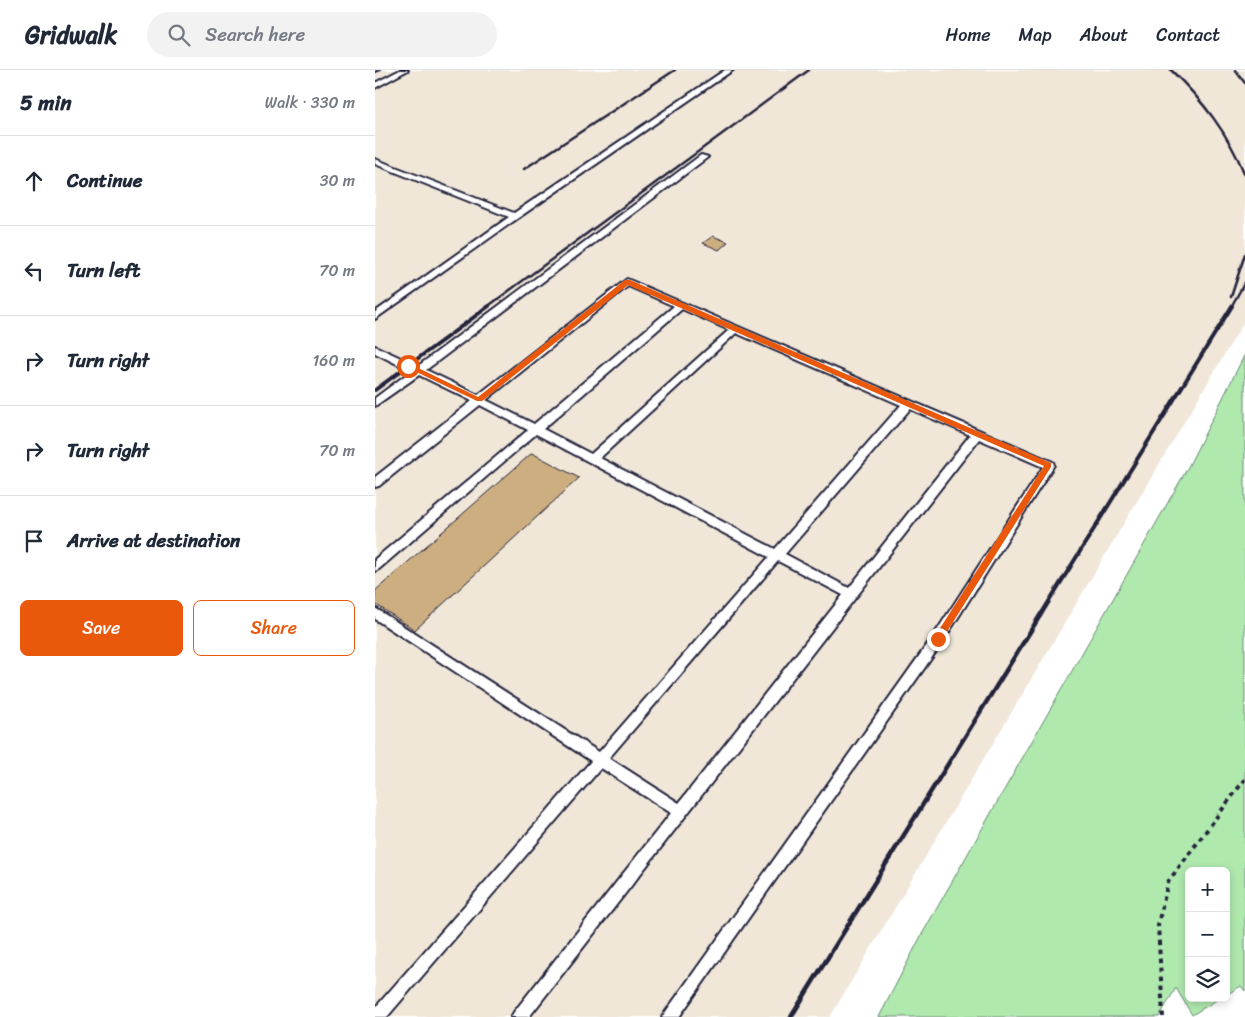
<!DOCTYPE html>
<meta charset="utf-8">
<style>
:root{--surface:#fff;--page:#f2f2f3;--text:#1f2937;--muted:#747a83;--line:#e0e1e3;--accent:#ea580c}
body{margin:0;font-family:Sriracha,sans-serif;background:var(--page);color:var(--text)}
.controls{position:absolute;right:15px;bottom:15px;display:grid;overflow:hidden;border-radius:8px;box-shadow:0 2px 8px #0003}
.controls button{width:45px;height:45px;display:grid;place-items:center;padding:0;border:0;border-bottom:1px solid var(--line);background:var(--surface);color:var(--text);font:25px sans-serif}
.stop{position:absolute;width:15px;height:15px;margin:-11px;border:4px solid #ea580c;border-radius:50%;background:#fff}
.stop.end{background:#ea580c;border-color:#fff;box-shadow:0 1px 5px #0008}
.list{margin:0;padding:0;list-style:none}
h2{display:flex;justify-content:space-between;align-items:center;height:65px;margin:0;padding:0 20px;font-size:21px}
h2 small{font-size:16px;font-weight:400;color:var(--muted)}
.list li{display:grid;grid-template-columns:32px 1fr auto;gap:15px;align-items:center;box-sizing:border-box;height:90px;padding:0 20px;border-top:1px solid var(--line)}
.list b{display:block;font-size:19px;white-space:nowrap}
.list em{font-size:16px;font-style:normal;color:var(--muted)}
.actions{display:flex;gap:10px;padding:15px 20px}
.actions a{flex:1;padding:11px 0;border:1px solid var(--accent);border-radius:8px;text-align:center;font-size:18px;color:var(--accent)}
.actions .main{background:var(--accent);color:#fff}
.icon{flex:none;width:28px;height:28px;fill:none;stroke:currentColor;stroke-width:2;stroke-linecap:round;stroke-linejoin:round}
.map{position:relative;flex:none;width:870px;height:947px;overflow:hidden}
header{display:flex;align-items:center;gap:30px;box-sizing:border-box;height:70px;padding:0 25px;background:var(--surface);border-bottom:1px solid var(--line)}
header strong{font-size:24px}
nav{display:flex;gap:28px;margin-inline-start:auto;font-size:18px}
.search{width:350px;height:45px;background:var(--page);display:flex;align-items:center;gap:12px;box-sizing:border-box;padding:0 18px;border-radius:28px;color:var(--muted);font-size:19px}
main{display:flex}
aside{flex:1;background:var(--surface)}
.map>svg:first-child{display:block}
</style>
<header>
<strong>Gridwalk</strong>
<div class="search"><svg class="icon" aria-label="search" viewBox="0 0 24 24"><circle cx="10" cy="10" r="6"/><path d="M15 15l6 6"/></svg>Search here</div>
<nav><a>Home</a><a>Map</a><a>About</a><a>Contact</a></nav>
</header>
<main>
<aside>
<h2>5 min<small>Walk · 330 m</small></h2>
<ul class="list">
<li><svg class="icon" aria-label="ahead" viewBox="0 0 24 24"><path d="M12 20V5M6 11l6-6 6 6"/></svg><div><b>Continue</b></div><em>30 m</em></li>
<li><svg class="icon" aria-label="left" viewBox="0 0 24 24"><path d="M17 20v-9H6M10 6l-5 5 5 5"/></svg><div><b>Turn left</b></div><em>70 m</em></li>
<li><svg class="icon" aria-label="right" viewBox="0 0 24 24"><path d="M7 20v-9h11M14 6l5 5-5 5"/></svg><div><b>Turn right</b></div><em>160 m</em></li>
<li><svg class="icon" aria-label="right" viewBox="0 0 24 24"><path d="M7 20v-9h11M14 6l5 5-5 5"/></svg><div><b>Turn right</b></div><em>70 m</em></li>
<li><svg class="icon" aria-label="arrive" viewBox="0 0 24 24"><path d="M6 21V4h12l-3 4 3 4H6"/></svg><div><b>Arrive at destination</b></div></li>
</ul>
<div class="actions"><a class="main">Save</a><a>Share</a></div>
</aside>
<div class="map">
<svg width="870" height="947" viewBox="0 0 870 947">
<rect width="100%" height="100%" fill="#fff"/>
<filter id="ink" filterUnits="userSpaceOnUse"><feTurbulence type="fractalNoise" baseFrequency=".02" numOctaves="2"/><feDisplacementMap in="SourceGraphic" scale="10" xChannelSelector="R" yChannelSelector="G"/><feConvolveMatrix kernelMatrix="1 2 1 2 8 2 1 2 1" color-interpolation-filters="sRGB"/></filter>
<g filter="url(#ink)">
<path fill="#f0e7d9" d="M0 0H870V250L455 947H0Z"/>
<path fill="#afe9ae" stroke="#688674" d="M870 284V921L866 916 851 925V801H814V928H845L817 945 801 918 784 947H504L546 866 812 399Z"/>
<path fill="#cdae81" stroke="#22223b" d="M338 166 353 172 344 180 328 173Z
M157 383 204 408 40 560 0 534V521Z"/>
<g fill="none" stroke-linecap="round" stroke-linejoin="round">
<defs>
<path id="service" d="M25 0H33L0 18V13Z
M350 0H358L143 148 0 249V242L134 147 0 94V89L139 143Z
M326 85 333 87 51 300 103 325 252 209 678 392 679 395 567 573 304 947H287L559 565 668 397 604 369 154 947H136L139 942 296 743 226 698 12 947H0V938L216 691 0 549V538L224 682 394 487 161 364 4 499 0 501V489L153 360 105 335 4 416 0 417V407L97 331 44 305 0 336V328L36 301 0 283V276L43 296ZM253 216 299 236 159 354 111 330ZM307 239 354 260 216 384 168 359ZM361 263 526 335 400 479 225 388ZM535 339 595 365 474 518 410 484ZM403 491 468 525 304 733 234 688Z"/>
</defs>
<use href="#service" stroke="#22223b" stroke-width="4"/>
<path stroke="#22223b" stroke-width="4" stroke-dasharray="4.5 4.5" stroke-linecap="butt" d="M788 947 783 854 793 812 870 709"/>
<use href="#service" fill="#fff" fill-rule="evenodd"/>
<path stroke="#22223b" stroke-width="2.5" d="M796 0C828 31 853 63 870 105
M860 0 870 13
M0 2 5 0
M149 99 300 0
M856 227 870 184
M112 237 434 0
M856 237 870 212"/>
<path stroke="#22223b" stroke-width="4" d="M0 320 114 236
M665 546 857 236"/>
<path stroke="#22223b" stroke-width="4.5" d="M416 947 666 544"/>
</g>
</g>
<path fill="#ea580c" d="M250 210H255L676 393V397L566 571H560V566L669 396 253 215 107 331H102L29 296 35 294 103 327Z"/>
</svg>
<div class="controls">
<button>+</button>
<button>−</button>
<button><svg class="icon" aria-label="layers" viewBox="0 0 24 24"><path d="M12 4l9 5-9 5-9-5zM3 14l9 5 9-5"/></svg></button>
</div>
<div class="stop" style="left:33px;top:296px"></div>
<div class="stop end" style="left:563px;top:569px"></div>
</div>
</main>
